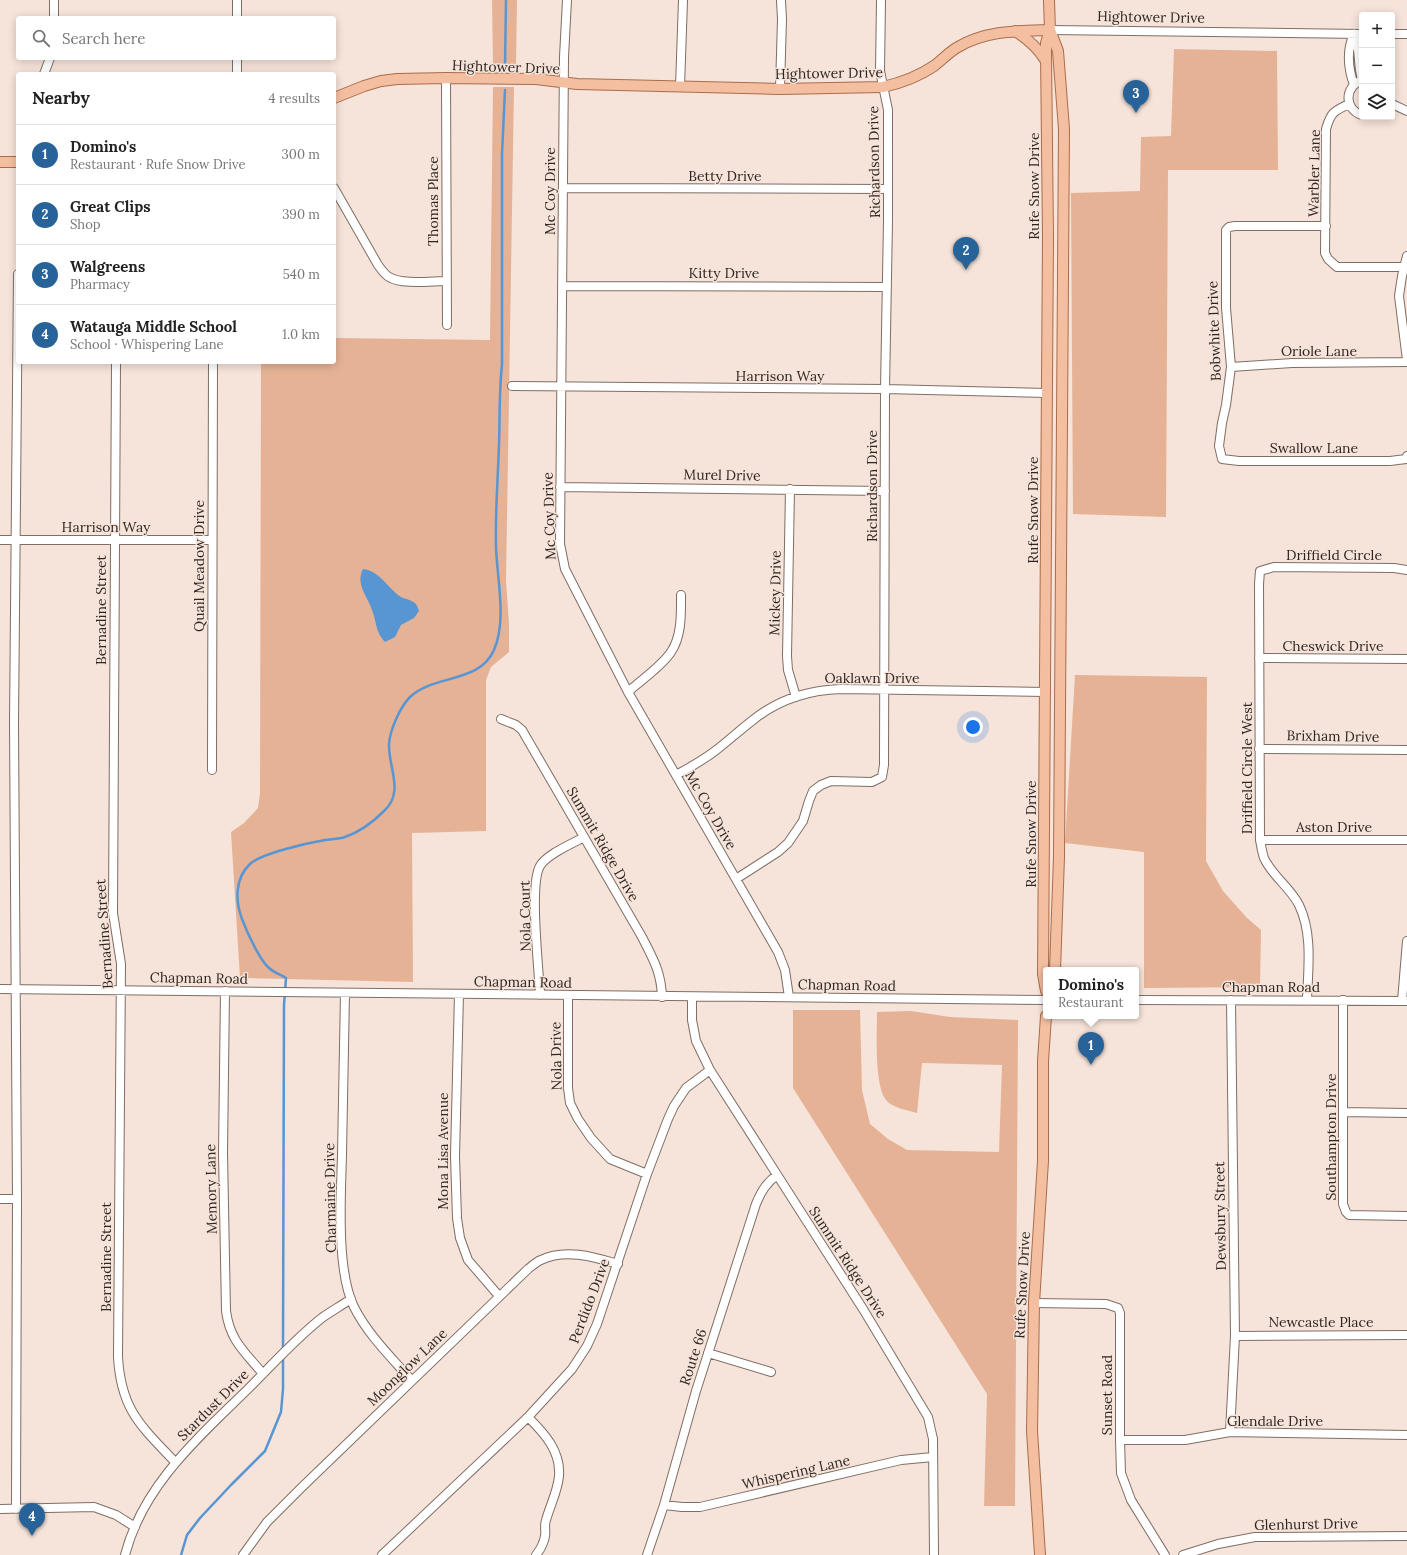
<!DOCTYPE html>
<meta charset="utf-8">
<style>
:root{--surface:#fff;--page:#f2f2f2;--text:#222;--muted:#767676;--line:#e0e0e0;--accent:#276299}
body{margin:0;font-family:Lora,serif;background:var(--page);color:var(--text)}
.controls{position:absolute;right:12px;top:12px;display:grid;overflow:hidden;border-radius:4px;box-shadow:0 2px 10px #0003}
.controls button{width:36px;height:36px;display:grid;place-items:center;padding:0;border:0;border-bottom:1px solid var(--line);background:var(--surface);color:var(--text);font:20px sans-serif}
.you{position:absolute;left:973px;top:727px;width:14px;height:14px;margin:-10px;border:3px solid #fff;border-radius:50%;background:#1a73e8;box-shadow:0 0 0 6px #1a73e833}
.badge{display:grid;place-items:center;width:26px;height:26px;border-radius:50%;background:var(--accent);color:#fff;font-size:13px;font-weight:700}
.pin{position:absolute;translate:-50% -33px;filter:drop-shadow(0 1px 2px #0008)}
.pin::after{content:'';position:absolute;top:21px;width:14px;height:12px;background:inherit;clip-path:polygon(0 0,100% 0,50% 100%)}
.popup{position:absolute;left:1043px;top:967px;width:96px;height:52px;box-sizing:border-box;display:grid;place-content:center;border-radius:4px;background:var(--surface);filter:drop-shadow(0 1px 3px #0005);font-size:13px;white-space:nowrap;color:var(--muted)}
.popup b{font-size:15px;color:var(--text)}
.popup::after{content:'';position:absolute;left:50%;top:100%;margin-left:-8px;border:8px solid transparent;border-top-color:var(--surface)}
.list{margin:0;padding:0;list-style:none}
h2{display:flex;justify-content:space-between;align-items:center;height:52px;margin:0;padding:0 16px;font-size:17px}
h2 small{font-size:13px;font-weight:400;color:var(--muted)}
.list li{display:grid;grid-template-columns:26px 1fr auto;gap:12px;align-items:center;box-sizing:border-box;height:60px;padding:0 16px;border-top:1px solid var(--line)}
.list b{display:block;font-size:15px;white-space:nowrap}
.list p{margin:0;font-size:13px;white-space:nowrap;color:var(--muted)}
.list em{font-size:13px;font-style:normal;color:var(--muted)}
.icon{flex:none;width:22px;height:22px;fill:none;stroke:currentColor;stroke-width:2;stroke-linecap:round;stroke-linejoin:round}
.map{position:relative;flex:none;width:1407px;height:1555px;overflow:hidden}
.search{position:absolute;background:var(--surface);box-shadow:0 2px 10px #0003;left:16px;top:16px;width:320px;height:44px;display:flex;align-items:center;gap:10px;box-sizing:border-box;padding:0 14px;border-radius:4px;color:var(--muted);font-size:15px}
.panel{position:absolute;background:var(--surface);box-shadow:0 2px 10px #0003;left:16px;top:72px;width:320px;height:292px;border-radius:4px}
.map>svg:first-child{display:block}
</style>
<div class="map">
<svg width="1407" height="1555" viewBox="0 0 1407 1555">
<rect width="100%" height="100%" fill="#f6e3d9"/>
<path fill="#e5b296" d="M492 0H517L516 65H493Z
M1174 49 1277 51 1278 170H1168L1166 517 1073 514 1071 193 1140 191 1141 137 1171 136Z
M493 87H514L506 580 509 624V652L491 667 486 680V831L412 833 413 982 240 978 231 832 244 823 258 808 260 794 261 362H334V338L490 340Z
M1075 675 1207 677 1206 861 1223 891 1247 918 1261 930 1260 987 1144 988V852L1065 843Z
M793 1010H860L862 1090 870 1124 888 1139 907 1150 999 1152 1002 1065 922 1063 917 1113C908 1110 892 1108 886 1100 874 1085 877 1033 877 1012L911 1011 950 1017 1018 1020 1015 1506H984L987 1394 793 1088Z"/>
<path fill="#5795d3" d="M363 569C379 571 386 585 398 595 403 599 410 599 415 603 417 605 418 608 419 611L414 618 401 625 395 637 385 642C375 631 377 623 372 610 368 597 355 584 363 569Z"/>
<g fill="none" stroke-linecap="round" stroke-linejoin="round">
<path stroke="#5795d3" stroke-width="2.5" d="M505 66 506 0
M283 1349 284 1005 286 978C281 975 273 972 269 968 259 959 247 932 242 919 235 901 235 878 250 864 262 853 308 843 325 840 332 839 339 839 345 837 360 832 373 822 384 811 405 792 388 767 389 744 390 730 400 707 410 697 434 674 479 684 494 650 507 620 497 579 496 547 495 513 498 478 499 444 500 417 499 391 502 365V154L505 90
M181 1555 187 1535 200 1518 231 1485 265 1451 281 1412 283 1389V1356"/>
<defs>
<path id="minor" d="M54 0V18
M567 0 564 57 560 544 565 569 628 692 778 952 785 970 789 997
M237 18V0
M1050 30 1362 34
M1354 34C1361 50 1357 63 1362 79
M1392 34H1407
M237 58V74
M44 74 50 58
M446 78 447 325
M1362 80C1344 87 1344 109 1362 115
M1354 85C1348 68 1346 51 1354 34
M680 87 683 0
M780 89 782 19 781 1
M1349 104C1334 111 1331 112 1326 129L1325 253 1328 259 1337 267H1405
M1392 104 1407 111
M334 188 378 265C381 269 384 274 389 277 402 285 431 281 446 281
M563 188 887 189
M1326 226H1235L1229 227 1226 230V308L1231 367 1226 405 1222 423 1219 446 1222 459 1239 461H1390L1406 459 1407 456
M1407 256 1402 276 1399 296 1407 360
M562 286 887 287
M116 362 113 913 121 964 118 1357C121 1410 141 1426 175 1462
M1231 367 1292 363 1407 362
M512 386 885 389 1047 393
M560 487 885 491
M790 489 787 656 788 670 796 697
M0 540H212
M1259 658 1407 659
M628 692C641 680 662 666 671 652 682 636 681 613 681 595
M501 719 516 725 522 730 642 937C653 959 661 971 662 997
M1259 749 1407 750
M212 770 213 362
M676 775C689 768 703 760 715 751 728 741 740 730 753 720 778 700 809 690 841 689L1046 692
M1260 840H1407
M736 879 778 852 788 843 803 821 809 801 813 791 821 785 831 781 872 782 882 777 884 765 885 389 888 221V110L880 71 881 0
M0 989 1046 1000
M225 991 223 1153 226 1311C230 1341 245 1352 263 1374
M345 993C344 1046 343 1100 342 1154 341 1196 336 1270 354 1307 368 1335 392 1358 412 1381
M459 994 455 1156 457 1218 460 1238 468 1260 499 1296
M540 995C539 969 529 884 540 866 547 854 572 844 584 837
M568 995V1088L570 1103 578 1119 591 1138 610 1159 647 1174
M692 997V1020L696 1041 710 1070 863 1309 928 1417 933 1439 934 1555
M1136 1000 1407 1001
M1307 1000C1308 969 1313 934 1299 905 1290 887 1272 876 1264 858 1262 852 1261 845 1260 840L1259 584 1260 571 1274 567 1394 568 1407 570
M1343 1000V1204L1346 1212 1349 1215 1407 1216
M1402 1001 1407 941
M1344 1112 1407 1113
M0 1199H17
M1034 1303 1106 1304 1118 1308 1120 1313V1440L1121 1473 1131 1500 1165 1555
M1235 1336 1407 1335
M708 1353 771 1372
M528 1417C544 1433 561 1451 559 1476 558 1490 550 1506 546 1520 544 1525 546 1531 545 1536 544 1542 540 1550 536 1555
M1230 1432 1235 1336 1231 1000
M1120 1440H1185L1230 1432 1407 1435
M664 1505 682 1507H700L901 1460 933 1457
M0 1509 94 1507 116 1515 135 1527
M16 1509 17 1199 14 723 18 274
M125 1555C143 1485 199 1437 248 1389 272 1365 296 1338 323 1317 332 1311 342 1305 351 1299
M243 1555 267 1522 301 1488 528 1269C532 1266 536 1262 541 1260 565 1248 594 1257 618 1264
M382 1555 528 1417 572 1369 587 1346 597 1324 647 1174 668 1119 674 1106 686 1088 710 1070
M647 1555 664 1505 696 1391 756 1204C761 1192 766 1183 777 1175
M1183 1555 1218 1544 1255 1537 1407 1536"/>
<path id="major" d="M1050 30 1058 51 1064 129 1059 857 1055 970
M1015 31C1028 39 1038 48 1046 61
M334 98 364 86 381 81 397 79 446 78 536 79 577 84 780 89 883 87C901 83 919 76 934 66 942 60 949 52 958 47 987 30 1018 31 1050 30
M0 162H18
M1046 991 1043 974 1048 237 1046 52V43L1050 30 1049 0
M1040 1555 1032 1431 1034 1303 1043 1161V1061L1046 1016"/>
</defs>
<use href="#minor" stroke="#7f6e65" stroke-width="10"/>
<use href="#major" stroke="#a96d4c" stroke-width="12"/>
<use href="#minor" stroke="#fff" stroke-width="8"/>
<use href="#major" stroke="#f4bfa1" stroke-width="10"/>
</g>
<g text-anchor="middle" stroke-width="3" stroke-linejoin="round" paint-order="stroke">
<g font-size="14" fill="#2c2521" stroke="#f6e3d9">
<text transform="translate(1151 17) rotate(1)" y="5">Hightower Drive</text>
<text transform="translate(506 67) rotate(2)" y="5">Hightower Drive</text>
<text transform="translate(829 73) rotate(-1)" y="5">Hightower Drive</text>
<text transform="translate(874 162) rotate(-91)" y="5">Richardson Drive</text>
<text transform="translate(1314 173) rotate(-89)" y="5">Warbler Lane</text>
<text x="725" y="181">Betty Drive</text>
<text transform="translate(1034 186) rotate(-90)" y="5">Rufe Snow Drive</text>
<text transform="translate(550 191) rotate(-90)" y="5">Mc Coy Drive</text>
<text transform="translate(433 201) rotate(-90)" y="5">Thomas Place</text>
<text x="724" y="278">Kitty Drive</text>
<text transform="translate(1214 331) rotate(-92)" y="5">Bobwhite Drive</text>
<text x="1319" y="356">Oriole Lane</text>
<text x="780" y="381">Harrison Way</text>
<text x="1314" y="453">Swallow Lane</text>
<text transform="translate(722 475) rotate(1)" y="5">Murel Drive</text>
<text transform="translate(872 486) rotate(-90)" y="5">Richardson Drive</text>
<text transform="translate(1033 510) rotate(-90)" y="5">Rufe Snow Drive</text>
<text transform="translate(549 516) rotate(-92)" y="5">Mc Coy Drive</text>
<text x="106" y="532">Harrison Way</text>
<text x="1334" y="560">Driffield Circle</text>
<text transform="translate(199 566) rotate(-90)" y="5">Quail Meadow Drive</text>
<text transform="translate(775 593) rotate(-89)" y="5">Mickey Drive</text>
<text transform="translate(101 610) rotate(-90)" y="5">Bernadine Street</text>
<text x="1333" y="651">Cheswick Drive</text>
<text x="872" y="683">Oaklawn Drive</text>
<text transform="translate(1333 736) rotate(1)" y="5">Brixham Drive</text>
<text transform="translate(1247 768) rotate(-90)" y="5">Driffield Circle West</text>
<text transform="translate(711 810) rotate(60)" y="5">Mc Coy Drive</text>
<text x="1334" y="832">Aston Drive</text>
<text transform="translate(1031 834) rotate(-90)" y="5">Rufe Snow Drive</text>
<text transform="translate(603 844) rotate(60)" y="5">Summit Ridge Drive</text>
<text transform="translate(525 916) rotate(-91)" y="5">Nola Court</text>
<text transform="translate(104 934) rotate(-94)" y="5">Bernadine Street</text>
<text transform="translate(199 978) rotate(1)" y="5">Chapman Road</text>
<text transform="translate(523 982) rotate(1)" y="5">Chapman Road</text>
<text transform="translate(847 985) rotate(1)" y="5">Chapman Road</text>
<text x="1271" y="992">Chapman Road</text>
<text transform="translate(556 1056) rotate(-91)" y="5">Nola Drive</text>
<text transform="translate(1331 1137) rotate(-90)" y="5">Southampton Drive</text>
<text transform="translate(443 1151) rotate(-90)" y="5">Mona Lisa Avenue</text>
<text transform="translate(211 1189) rotate(-91)" y="5">Memory Lane</text>
<text transform="translate(330 1198) rotate(-91)" y="5">Charmaine Drive</text>
<text transform="translate(1220 1216) rotate(-91)" y="5">Dewsbury Street</text>
<text transform="translate(106 1257) rotate(-90)" y="5">Bernadine Street</text>
<text transform="translate(848 1262) rotate(57)" y="5">Summit Ridge Drive</text>
<text transform="translate(1022 1285) rotate(-87)" y="5">Rufe Snow Drive</text>
<text transform="translate(589 1301) rotate(-69)" y="5">Perdido Drive</text>
<text x="1321" y="1327">Newcastle Place</text>
<text transform="translate(693 1357) rotate(-72)" y="5">Route 66</text>
<text transform="translate(407 1367) rotate(-44)" y="5">Moonglow Lane</text>
<text transform="translate(1107 1395) rotate(-90)" y="5">Sunset Road</text>
<text transform="translate(213 1405) rotate(-45)" y="5">Stardust Drive</text>
<text x="1275" y="1426">Glendale Drive</text>
<text transform="translate(796 1472) rotate(-13)" y="5">Whispering Lane</text>
<text transform="translate(1306 1524) rotate(-1)" y="5">Glenhurst Drive</text>
</g>
</g>
</svg>
<div class="controls">
<button>+</button>
<button>−</button>
<button><svg class="icon" aria-label="layers" viewBox="0 0 24 24"><path d="M12 4l9 5-9 5-9-5zM3 14l9 5 9-5"/></svg></button>
</div>
<div class="you"></div>
<div class="pin badge" style="left:1091px;top:1065px">1</div>
<div class="popup"><b>Domino's</b>Restaurant</div>
<div class="pin badge" style="left:966px;top:270px">2</div>
<div class="pin badge" style="left:1136px;top:113px">3</div>
<div class="pin badge" style="left:32px;top:1536px">4</div>
<div class="search"><svg class="icon" aria-label="search" viewBox="0 0 24 24"><circle cx="10" cy="10" r="6"/><path d="M15 15l6 6"/></svg>Search here</div>
<section class="panel">
<h2>Nearby<small>4 results</small></h2>
<ul class="list">
<li><span class="badge">1</span><div><b>Domino's</b><p>Restaurant · Rufe Snow Drive</p></div><em>300 m</em></li>
<li><span class="badge">2</span><div><b>Great Clips</b><p>Shop</p></div><em>390 m</em></li>
<li><span class="badge">3</span><div><b>Walgreens</b><p>Pharmacy</p></div><em>540 m</em></li>
<li><span class="badge">4</span><div><b>Watauga Middle School</b><p>School · Whispering Lane</p></div><em>1.0 km</em></li>
</ul>
</section>
</div>
